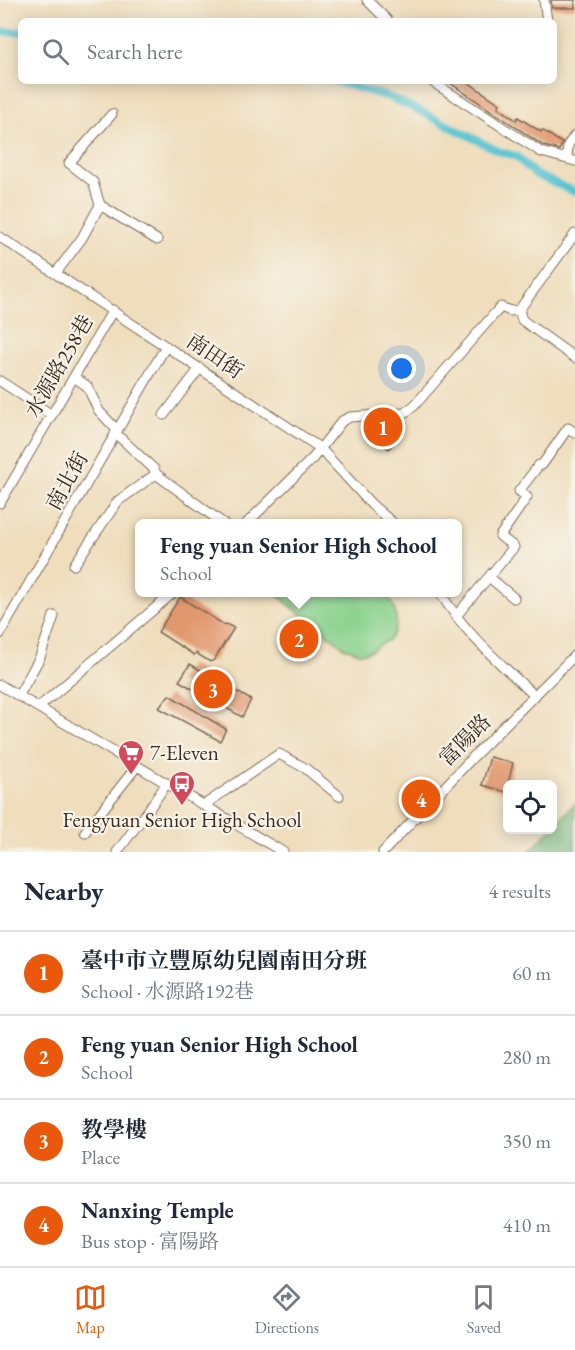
<!DOCTYPE html>
<meta charset="utf-8">
<style>
:root{--surface:#fff;--page:#f6f6f7;--text:#1f2937;--muted:#747a83;--line:#e0e1e3;--accent:#ea580c}
body{margin:0;font-family:"EB Garamond","Noto Serif TC",serif;background:var(--page);color:var(--text)}
.controls{position:absolute;right:18px;bottom:18px;display:grid;overflow:hidden;border-radius:9px;box-shadow:0 3px 15px #0003}
.controls button{width:54px;height:54px;display:grid;place-items:center;padding:0;border:0;border-bottom:2px solid var(--line);background:var(--surface);color:var(--text);font:30px sans-serif}
.you{position:absolute;left:402px;top:369px;width:21px;height:21px;margin:-15px;border:4px solid #fff;border-radius:50%;background:#1a73e8;box-shadow:0 0 0 9px #1a73e833}
.badge{display:grid;place-items:center;width:39px;height:39px;border-radius:50%;background:var(--accent);color:#fff;font-size:20px;font-weight:700}
.pin{position:absolute;translate:-50% -50%;border:3px solid #fff;box-shadow:0 2px 6px #0006}
.popup{position:absolute;left:135px;top:519px;width:327px;height:78px;box-sizing:border-box;display:grid;place-content:center;border-radius:9px;background:var(--surface);filter:drop-shadow(0 2px 4px #0005);font-size:20px;white-space:nowrap;color:var(--muted)}
.popup b{font-size:22px;color:var(--text)}
.popup::after{content:'';position:absolute;left:50%;top:100%;margin-left:-12px;border:12px solid transparent;border-top-color:var(--surface)}
.list{margin:0;padding:0;list-style:none}
h2{display:flex;justify-content:space-between;align-items:center;height:78px;margin:0;padding:0 24px;font-size:26px}
h2 small{font-size:20px;font-weight:400;color:var(--muted)}
.list li{display:grid;grid-template-columns:39px 1fr auto;gap:18px;align-items:center;box-sizing:border-box;height:84px;padding:0 24px;border-top:2px solid var(--line)}
.list b{display:block;font-size:22px;white-space:nowrap}
.list p{margin:0;font-size:20px;white-space:nowrap;color:var(--muted)}
.list em{font-size:20px;font-style:normal;color:var(--muted)}
.icon{flex:none;width:33px;height:33px;fill:none;stroke:currentColor;stroke-width:2;stroke-linecap:round;stroke-linejoin:round}
.map{position:relative;flex:none;width:575px;height:852px;overflow:hidden}
.search{position:absolute;background:var(--surface);box-shadow:0 3px 15px #0003;left:18px;right:18px;top:18px;height:66px;display:flex;align-items:center;gap:15px;box-sizing:border-box;padding:0 21px;border-radius:9px;color:var(--muted);font-size:22px}
.sheet{height:414px;background:var(--surface)}
nav{display:flex;justify-content:space-around;align-items:center;box-sizing:border-box;height:84px;border-top:2px solid var(--line);background:var(--surface);font-size:16px;color:var(--muted)}
nav a{display:grid;justify-items:center;gap:3px}
nav .on{color:var(--accent)}
.map>svg:first-child{display:block}
</style>
<div class="map">
<svg width="575" height="852" viewBox="0 0 575 852">
<rect width="100%" height="100%" fill="#f7f3e8"/>
<filter id="ink" filterUnits="userSpaceOnUse"><feTurbulence type="fractalNoise" baseFrequency=".0167" numOctaves="2"/><feDisplacementMap in="SourceGraphic" scale="12" xChannelSelector="R" yChannelSelector="G"/><feConvolveMatrix kernelMatrix="1 2 1 2 8 2 1 2 1" color-interpolation-filters="sRGB"/></filter>
<filter id="wash" filterUnits="userSpaceOnUse"><feTurbulence type="fractalNoise" baseFrequency=".008" numOctaves="4" result="noise"/><feDisplacementMap in="SourceGraphic" scale="24" xChannelSelector="R" yChannelSelector="G"/><feGaussianBlur stdDeviation="1.35" result="paint"/><feColorMatrix in="noise" values="0 0 0 0 0 0 0 0 0 0 0 0 0 0 0 0 0 1.4 0 .05"/><feComposite in="paint" operator="in"/></filter>
<g filter="url(#wash)">
<rect width="100%" height="100%" fill="#efddbc"/>
<path fill="#88d18c" stroke="#627e55" stroke-width="1.5" d="M274 593H386C395 605 401 623 391 637 388 641 383 643 379 645 374 649 369 653 362 653 356 653 350 649 344 647Z"/>
<path fill="#6eb378" stroke="#546e4b" stroke-width="1.5" d="M575 803V852H529L550 830H552L553 827Z"/>
<g fill="none" stroke-linecap="round" stroke-linejoin="round">
<path stroke="#58c4d1" stroke-width="8" d="M0 32H21
M333 81 389 97 422 112 498 151 516 156 536 175 575 192"/>
</g>
<g id="blocks">
<path fill="#e2986e" d="M551 0H575V8H552Z
M447 81H466L500 104 498 107 516 120 518 117 541 132 542 130 562 143 561 146 559 150 544 146Z
M385 421 391 423 396 421 403 427 389 449 374 439 378 431 373 429 372 423 378 422 383 424Z
M180 597 224 625 226 624 234 628 214 660 210 662 196 653 194 655 158 632Z
M190 664 251 700 242 717 179 681Z
M169 695 226 729 220 741 159 708Z
M490 757 513 763 506 792 482 785Z"/>
</g>
</g>
<g filter="url(#ink)">
<use href="#blocks" fill-opacity="0" stroke="#7a6955" stroke-width="1.5"/>
<g fill="none" stroke-linecap="round" stroke-linejoin="round">
<defs>
<path id="minor" d="M367 0 388 21
M544 0 547 21
M431 81 541 152 575 161
M567 157 568 145 575 135
M100 205 157 240
M0 237 320 448 371 504 394 524
M56 273 82 238 100 205 93 182 69 163 112 114
M519 310 522 320 575 358
M74 377 87 386 99 411 117 430
M0 381 52 415
M164 415 200 368
M115 433 154 469 156 474
M0 503 113 310
M246 524 313 458 342 421 350 417 404 413 414 406 496 312 501 307 510 311 519 310 575 234
M74 565 118 501 156 474 224 524
M489 577 514 598
M440 592C464 633 501 664 535 696
M456 616 514 547 500 536 527 497 519 491 539 465H542L568 428 575 433
M0 634 166 346
M0 685 283 852
M19 695 40 657 54 616
M39 707 174 592
M204 805 279 754 305 768 339 796
M85 832 137 766
M117 852 147 812 167 783
M383 852 474 756 575 655"/>
</defs>
<use href="#minor" stroke="#7a6955" stroke-width="11"/>
<use href="#minor" stroke="#fff" stroke-width="9"/>
</g>
</g>
<defs>
<symbol id="supermarket-pin" viewBox="-11 -11 22 30"><path d="M0 17L-7.5 6A9.5 9.5 0 1 1 7.5 6Z" fill="#d1495b" stroke="#f7f3e8"/><path d="M-6-5.5h2.5l.6 2H6L4.5 2H-2.5L-4.4-4H-6ZM-1.5 3.2a1.3 1.3 0 1 0 .1 0ZM3 3.2a1.3 1.3 0 1 0 .1 0Z" fill="#fff"/></symbol>
<symbol id="bus-pin" viewBox="-11 -11 22 30"><path d="M0 17L-7.5 6A9.5 9.5 0 1 1 7.5 6Z" fill="#d1495b" stroke="#f7f3e8"/><path d="M-5-6H5V4H4V6H2V4H-2V6H-4V4H-5ZM-3.5-4V0h7V-4ZM-3.5 1.2v1.5H-2V1.2ZM2 1.2v1.5H3.5V1.2Z" fill="#fff"/></symbol>
</defs>
<g fill-rule="evenodd">
<use href="#supermarket-pin" x="116" y="738" width="30" height="40"/>
<use href="#bus-pin" x="167" y="769" width="30" height="40"/>
</g>
<g text-anchor="middle" stroke-width="4.5" stroke-linejoin="round" paint-order="stroke">
<g font-size="21" fill="#3b2a1e" stroke="#f7f3e8">
<text transform="translate(215 356) rotate(34)" y="7">南田街</text>
<text transform="translate(59 366) rotate(-60)" y="7">水源路258巷</text>
<text transform="translate(67 481) rotate(-61)" y="7">南北街</text>
<text transform="translate(465 740) rotate(-45)" y="7">富陽路</text>
</g>
<g font-size="21" fill="#3b2a1e" stroke="#f7f3e8" text-anchor="start">
<text x="150" y="760">7-Eleven</text>
<text x="182" y="827" text-anchor="middle">Fengyuan Senior High School</text>
</g>
</g>
</svg>
<div class="controls">
<button><svg class="icon" aria-label="locate" viewBox="0 0 24 24"><circle cx="12" cy="12" r="6"/><path d="M12 2v4M12 18v4M2 12h4M18 12h4"/></svg></button>
</div>
<div class="you"></div>
<div class="pin badge" style="left:383px;top:427px">1</div>
<div class="pin badge" style="left:299px;top:639px">2</div>
<div class="popup"><b>Feng yuan Senior High School</b>School</div>
<div class="pin badge" style="left:213px;top:689px">3</div>
<div class="pin badge" style="left:421px;top:799px">4</div>
<div class="search"><svg class="icon" aria-label="search" viewBox="0 0 24 24"><circle cx="10" cy="10" r="6"/><path d="M15 15l6 6"/></svg>Search here</div>
</div>
<section class="sheet">
<h2>Nearby<small>4 results</small></h2>
<ul class="list">
<li><span class="badge">1</span><div><b>臺中市立豐原幼兒園南田分班</b><p>School · 水源路192巷</p></div><em>60 m</em></li>
<li><span class="badge">2</span><div><b>Feng yuan Senior High School</b><p>School</p></div><em>280 m</em></li>
<li><span class="badge">3</span><div><b>教學樓</b><p>Place</p></div><em>350 m</em></li>
<li><span class="badge">4</span><div><b>Nanxing Temple</b><p>Bus stop · 富陽路</p></div><em>410 m</em></li>
</ul>
</section>
<nav>
<a class="on"><svg class="icon" aria-label="map" viewBox="0 0 24 24"><path d="M3 6l6-2 6 2 6-2v14l-6 2-6-2-6 2zM9 4v14M15 6v14"/></svg>Map</a>
<a><svg class="icon" aria-label="directions" viewBox="0 0 24 24"><path d="M12 3l9 9-9 9-9-9zM9 14v-3h6M13 9l2 2-2 2"/></svg>Directions</a>
<a><svg class="icon" aria-label="saved" viewBox="0 0 24 24"><path d="M7 4h10v16l-5-4-5 4z"/></svg>Saved</a>
</nav>
